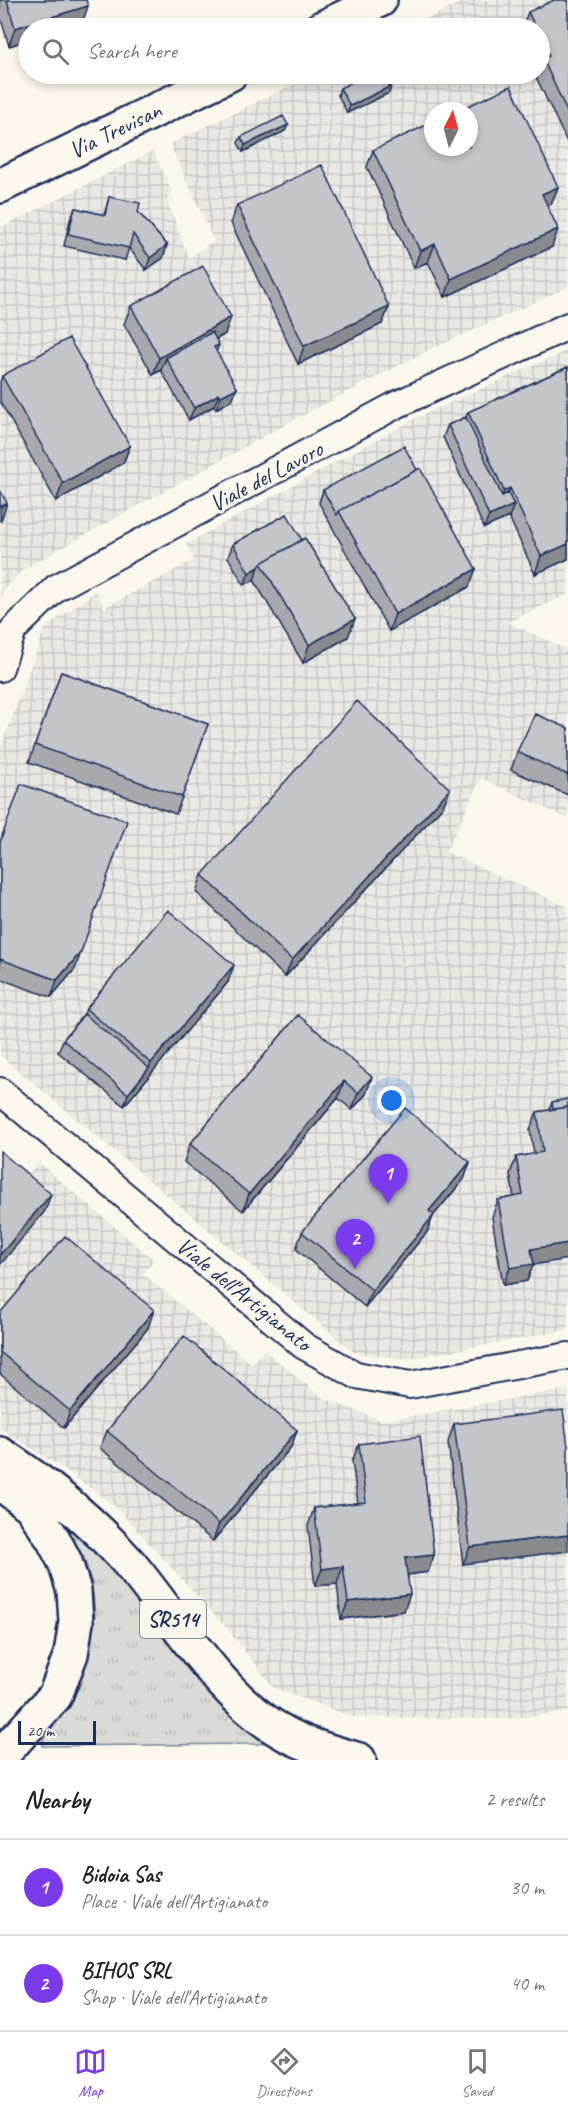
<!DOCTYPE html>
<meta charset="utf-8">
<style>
:root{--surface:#fff;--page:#f2f2f2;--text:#222;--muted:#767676;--line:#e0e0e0;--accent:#7c3aed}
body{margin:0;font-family:Caveat,sans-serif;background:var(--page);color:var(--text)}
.compass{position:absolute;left:424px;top:102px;width:54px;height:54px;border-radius:50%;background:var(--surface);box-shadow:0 3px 9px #0003;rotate:6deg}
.scale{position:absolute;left:18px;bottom:15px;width:78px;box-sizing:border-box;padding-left:6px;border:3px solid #1b2f5e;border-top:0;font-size:16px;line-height:21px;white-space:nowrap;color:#1b2f5e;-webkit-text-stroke:4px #fbf7ec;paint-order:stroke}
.you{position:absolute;left:392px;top:1101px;width:21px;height:21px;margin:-15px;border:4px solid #fff;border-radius:50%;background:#1a73e8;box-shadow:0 0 0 9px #1a73e833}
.badge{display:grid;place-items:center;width:39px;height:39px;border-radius:50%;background:var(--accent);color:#fff;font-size:20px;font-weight:700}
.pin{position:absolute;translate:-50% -50px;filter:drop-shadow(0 2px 3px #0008)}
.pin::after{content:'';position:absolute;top:32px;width:21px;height:18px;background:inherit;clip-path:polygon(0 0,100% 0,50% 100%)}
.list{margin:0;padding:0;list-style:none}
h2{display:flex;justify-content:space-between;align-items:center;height:78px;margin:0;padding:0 24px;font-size:26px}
h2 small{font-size:20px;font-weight:400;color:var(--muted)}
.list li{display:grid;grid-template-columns:39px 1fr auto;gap:18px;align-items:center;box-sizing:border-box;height:96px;padding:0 24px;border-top:2px solid var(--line)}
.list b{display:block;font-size:22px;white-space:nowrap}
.list p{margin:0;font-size:20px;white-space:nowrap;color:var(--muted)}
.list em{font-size:20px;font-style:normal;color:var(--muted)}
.icon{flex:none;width:33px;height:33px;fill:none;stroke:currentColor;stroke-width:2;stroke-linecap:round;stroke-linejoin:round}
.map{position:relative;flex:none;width:568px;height:1760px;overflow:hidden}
.search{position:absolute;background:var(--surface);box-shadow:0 3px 9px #0003;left:18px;right:18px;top:18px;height:66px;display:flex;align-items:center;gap:15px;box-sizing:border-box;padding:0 21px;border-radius:33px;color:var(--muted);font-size:22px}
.sheet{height:270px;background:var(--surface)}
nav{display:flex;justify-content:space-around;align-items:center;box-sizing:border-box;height:84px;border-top:2px solid var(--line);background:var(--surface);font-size:16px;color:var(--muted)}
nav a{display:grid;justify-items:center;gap:3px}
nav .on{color:var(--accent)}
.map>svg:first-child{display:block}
</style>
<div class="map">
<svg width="568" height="1760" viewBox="0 0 568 1760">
<defs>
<pattern id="industrial-grid" width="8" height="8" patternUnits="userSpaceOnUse" patternTransform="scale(1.5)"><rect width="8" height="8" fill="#eae8e2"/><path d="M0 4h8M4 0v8" fill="none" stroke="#c8c7c4"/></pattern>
<pattern id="grass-tufts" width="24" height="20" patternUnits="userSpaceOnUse" patternTransform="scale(1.5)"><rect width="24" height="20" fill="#dadad7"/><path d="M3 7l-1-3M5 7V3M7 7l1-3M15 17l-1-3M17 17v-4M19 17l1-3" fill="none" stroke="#babbbb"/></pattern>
</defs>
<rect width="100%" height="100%" fill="#fbf7ec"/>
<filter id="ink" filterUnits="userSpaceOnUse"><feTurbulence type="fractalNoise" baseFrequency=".0167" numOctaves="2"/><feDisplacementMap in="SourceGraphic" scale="12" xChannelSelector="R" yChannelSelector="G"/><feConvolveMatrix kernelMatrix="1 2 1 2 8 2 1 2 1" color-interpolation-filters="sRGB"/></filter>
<g filter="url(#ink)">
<path fill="url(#industrial-grid)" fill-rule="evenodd" d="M466 0H568V287L423 353 292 421 27 567 8 584 0 597V228L153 151 172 191 167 200 189 258 214 241 170 144 315 74H540V28H408ZM433 111H469V147H433Z
M568 350V594L508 622 568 650V819L481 778 446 852 568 907V1330L407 1359 355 1353 0 1055V750L45 628 96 591 104 608 194 560 186 544 416 418Z
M0 1151 29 1173 39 1163 154 1260 143 1274 252 1364 264 1350 323 1398 383 1421 568 1389V1712L505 1719 353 1717 274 1688 225 1626 115 1506 70 1473 0 1428Z"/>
<path fill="url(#grass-tufts)" stroke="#7a849a" stroke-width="1.5" d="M62 1518 83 1532 240 1720 267 1742 257 1744 42 1746 43 1739 59 1720 81 1683 95 1615 92 1585 84 1558Z"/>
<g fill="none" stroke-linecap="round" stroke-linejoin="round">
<defs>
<path id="minor" d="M0 668 13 630 56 588 396 405 568 326
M0 1091 304 1346 356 1375 410 1385 568 1356"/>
<path id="secondary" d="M322 28 380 0
M0 186 230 74"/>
<path id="primary" d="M0 1454C48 1485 91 1520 129 1563 175 1617 222 1701 286 1734 309 1746 334 1753 359 1760
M0 1483 31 1506 53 1539 65 1562 74 1591 76 1622 71 1654 55 1696 0 1757"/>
</defs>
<use href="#minor" stroke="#1b2f5e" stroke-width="30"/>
<use href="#secondary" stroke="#1b2f5e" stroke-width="38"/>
<use href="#primary" stroke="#1b2f5e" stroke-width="38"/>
<use href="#minor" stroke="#fbf7ec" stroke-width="26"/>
<use href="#secondary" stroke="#fbf7ec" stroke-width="33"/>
<use href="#primary" stroke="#fbf7ec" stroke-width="33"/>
</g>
<path fill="#a8a9ad" stroke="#1b2f5e" stroke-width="1.5" d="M0 0H86L82 24 66 28H28V40L9 46 0 16Z
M568 0V144L536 77 537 74H540V28H522L528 12Z
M391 86 389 93 347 113 338 95 340 88Z
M288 125 285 131 243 152 238 143 241 137Z
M373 150 558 187 551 204 547 206 552 247 445 297 428 262 414 268 367 167Z
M109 197 138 212 167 245 163 258 146 270 129 248 125 260 64 246 70 220 75 208 104 215Z
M237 205 389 307 382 324 298 364 231 223Z
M131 306 225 334 216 340 219 345 216 352 232 400 216 409 214 406 189 420 161 370 153 375 124 324Z
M568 367V559L535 574 509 517 484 528 443 437 448 425 466 417 468 412Z
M2 376 130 446 123 463 56 501 0 401V382Z
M323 490 469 587 389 631 319 503Z
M287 514 348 637 303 663 254 580 244 585 228 557 233 544Z
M61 672 208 724 176 814 29 762Z
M568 728V795L511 770 517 752Z
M450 789 443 806 285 977 196 892 202 875Z
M0 842 75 969 51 997 0 979Z
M228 982 124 1106 58 1052 63 1040 84 1014 86 1009Z
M298 1015 366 1094 352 1110 338 1098 243 1211 184 1162 190 1144Z
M568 1099 533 1265 527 1281 503 1285 492 1217 498 1200 514 1197 510 1174 516 1157 534 1154 530 1130 537 1112 550 1110V1108L552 1102Z
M470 1162 464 1179 433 1216 427 1232 365 1307 296 1249 302 1232Z
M0 1313 148 1328 64 1428 0 1374Z
M454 1424 568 1446 463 1564 448 1442Z
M297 1430 291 1447 213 1541 100 1448 107 1431Z
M359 1444 434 1555 428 1572 408 1575 404 1611 341 1619 337 1584 315 1586 308 1526 314 1508 358 1503 352 1461Z"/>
<path fill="#888a8d" stroke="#1b2f5e" stroke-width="1.5" d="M88 6 82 24 66 28H28V40L9 46 15 28Z
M391 86 389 93 347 113 350 106Z
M288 125 285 131 243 152 245 145Z
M558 187 551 204 535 211 542 194Z
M558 229 552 247 445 297 451 279Z
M435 244 428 262 414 268 420 251Z
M167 245 163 258 146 270 150 258Z
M389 307 382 324 298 364 304 346Z
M231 317 225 334 170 365 166 358 161 370 153 375 159 358Z
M237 388 232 400 216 409 221 396Z
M219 394 214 406 189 420 194 408Z
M130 446 123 463 56 501 63 483Z
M510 488 504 506 497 508 504 491Z
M7 503 1 521H0V507Z
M514 505 509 517 484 528 489 516Z
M568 544V559L535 574 541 556Z
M259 567 254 580 244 585 249 573Z
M476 569 469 587 389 631 395 614Z
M355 619 348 637 303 663 309 645Z
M450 789 443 806 285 977 292 960Z
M81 952 75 969 51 997 57 980Z
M234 965 228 982 124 1106 128 1094 149 1068 151 1063Z
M372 1077 366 1094 352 1110 358 1093Z
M344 1081 338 1098 243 1211 249 1194Z
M470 1162 464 1179 433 1216 427 1232 365 1307 372 1290 429 1211Z
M51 1194 45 1211 0 1265V1255Z
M568 1243V1259L533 1265 527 1281 503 1285 510 1268 531 1249Z
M154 1310 148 1328 64 1428 70 1411Z
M297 1430 291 1447 213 1541 219 1524Z
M568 1535V1551L463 1564 470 1547Z
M434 1555 428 1572 399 1576 405 1558Z
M343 1566 337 1584 315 1586 322 1569Z
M410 1594 404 1611 341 1619 348 1602Z"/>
<path fill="#c3c5c9" stroke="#1b2f5e" stroke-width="1.5" d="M7 0H86L88 6 15 28Z
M554 0H568V114L543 59 549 56 540 36V28H536L528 12Z
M369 74H385L391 86 350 106 340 88Z
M511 86 558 187 542 194 558 229 451 279 435 244 420 251 373 150 433 122V147H469V111H457Z
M283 116 288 125 245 145 241 137Z
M322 165 389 307 304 346 237 205Z
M109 197 140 203 138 212 167 245 150 258 133 234 129 248 68 234 75 208 105 215Z
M203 266 231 317 159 358 131 306Z
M212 332 219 345 214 347 237 388 221 396 219 394 194 408 166 358Z
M69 338 130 446 63 483 2 376Z
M568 367V544L541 556 510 488 504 491 468 412Z
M466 417 502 496 508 493 514 505 489 516 448 425Z
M404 446 417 470 339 511 337 515 323 490Z
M420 468 476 569 395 614 339 511Z
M0 490 7 503 0 507Z
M287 514 302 540 261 563 259 567 249 573 233 544Z
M305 538 355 619 309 645 261 563Z
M61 672 208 724 182 797 35 745Z
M357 701 450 789 292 960 202 875Z
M535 714 568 728V775L517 752Z
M21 784 127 821 81 952 57 980 0 959V842Z
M168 910 234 965 151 1063 86 1009Z
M84 1014 149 1068 128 1094 63 1040Z
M298 1015 372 1077 358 1093 344 1081 249 1194 190 1144Z
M568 1099V1107L553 1109 552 1102Z
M568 1107V1243L531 1249 534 1264 510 1268 498 1200 523 1195 516 1157 543 1152 537 1112Z
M405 1108 470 1162 429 1211 434 1215 372 1290 302 1232Z
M0 1151 51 1194 0 1255Z
M65 1236 154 1310 70 1411 0 1352V1313Z
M184 1336 297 1430 219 1524 107 1431Z
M563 1410 568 1446V1535L470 1547 454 1424Z
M420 1436 434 1555 405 1558 410 1594 348 1602 343 1566 322 1569 314 1508 366 1502 359 1444Z"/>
</g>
<g text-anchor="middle" stroke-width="6" stroke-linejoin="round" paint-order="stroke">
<rect fill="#fbf7ec" stroke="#5e6b89" stroke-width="1.5" x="140" y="1600" width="66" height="38" rx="4.5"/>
<g font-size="22" font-weight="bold" fill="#1b2f5e">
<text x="173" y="1627">SR514</text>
</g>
<g font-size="24" fill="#1b2f5e" stroke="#fbf7ec">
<text transform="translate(115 130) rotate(-26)" y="8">Via Trevisan</text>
<text transform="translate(266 476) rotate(-28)" y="8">Viale del Lavoro</text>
<text transform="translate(244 1294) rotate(39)" y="8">Viale dell'Artigianato</text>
</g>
</g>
</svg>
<svg class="compass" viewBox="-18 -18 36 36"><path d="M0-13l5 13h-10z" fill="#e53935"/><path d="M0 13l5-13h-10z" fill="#767676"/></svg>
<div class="scale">20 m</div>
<div class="you"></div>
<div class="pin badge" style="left:388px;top:1204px">1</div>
<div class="pin badge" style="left:355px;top:1269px">2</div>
<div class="search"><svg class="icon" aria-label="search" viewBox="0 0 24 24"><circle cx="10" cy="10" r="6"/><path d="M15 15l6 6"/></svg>Search here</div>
</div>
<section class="sheet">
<h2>Nearby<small>2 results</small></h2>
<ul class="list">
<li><span class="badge">1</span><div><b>Bidoia Sas</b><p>Place · Viale dell'Artigianato</p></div><em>30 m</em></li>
<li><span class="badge">2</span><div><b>BIHOS SRL</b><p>Shop · Viale dell'Artigianato</p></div><em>40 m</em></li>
</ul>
</section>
<nav>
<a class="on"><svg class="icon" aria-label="map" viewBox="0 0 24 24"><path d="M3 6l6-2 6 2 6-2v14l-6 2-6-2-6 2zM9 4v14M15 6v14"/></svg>Map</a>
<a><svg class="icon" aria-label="directions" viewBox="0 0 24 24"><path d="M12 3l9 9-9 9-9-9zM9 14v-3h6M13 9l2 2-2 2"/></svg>Directions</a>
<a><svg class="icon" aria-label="saved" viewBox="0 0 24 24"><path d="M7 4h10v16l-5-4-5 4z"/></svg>Saved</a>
</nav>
